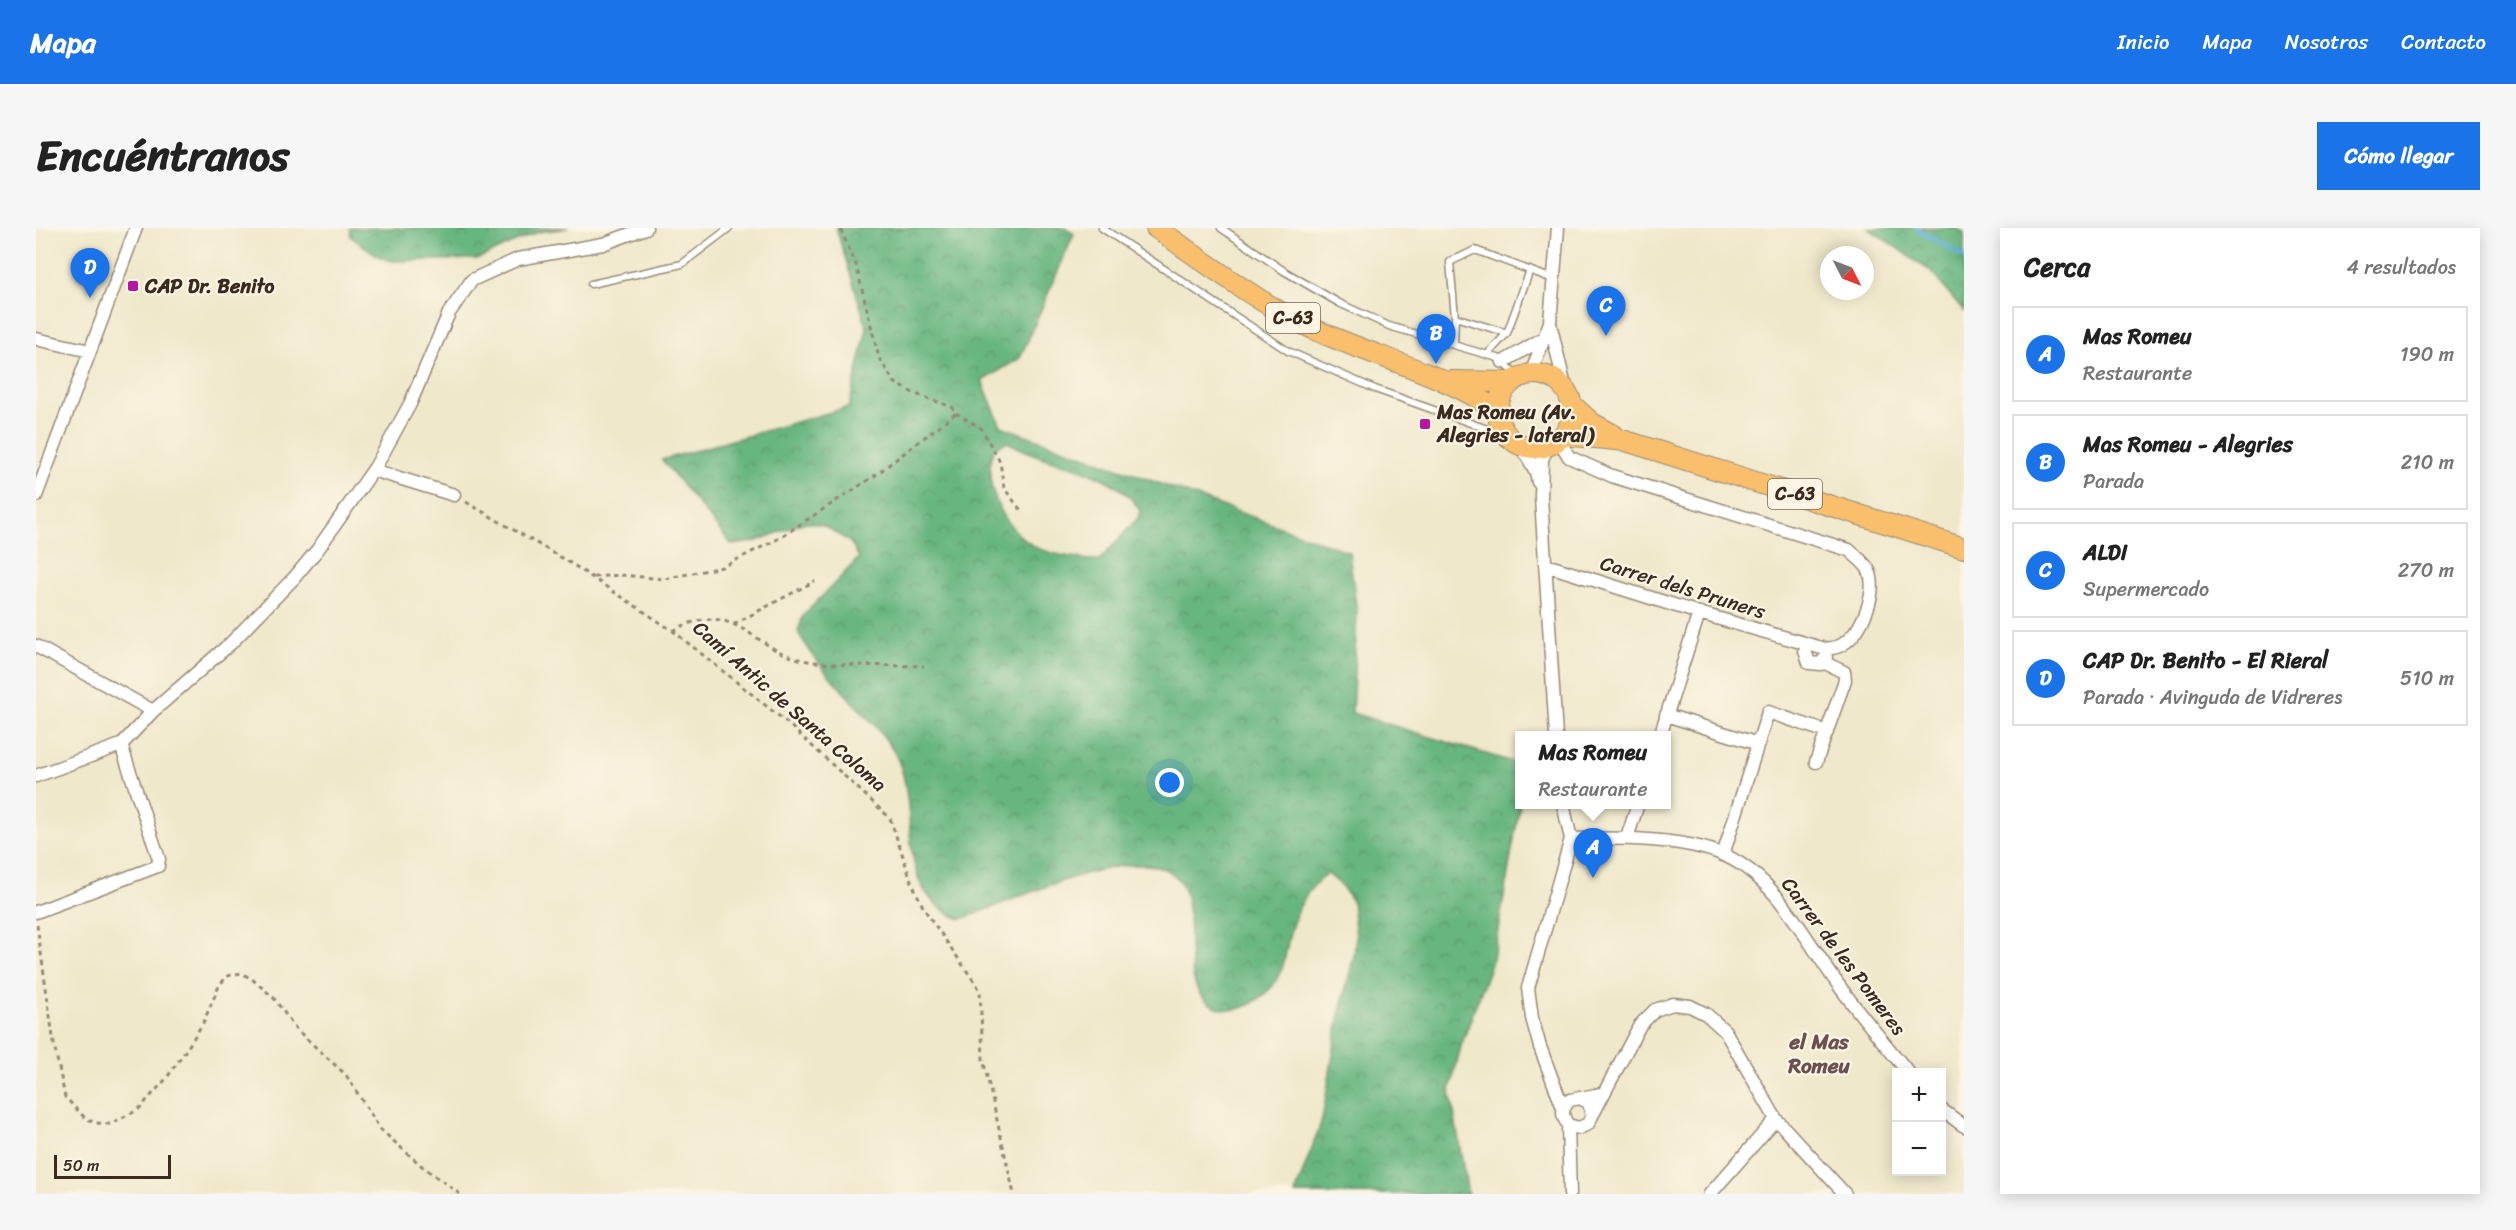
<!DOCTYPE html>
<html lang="es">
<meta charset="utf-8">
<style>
:root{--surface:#fff;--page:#f6f6f6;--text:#222;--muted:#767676;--line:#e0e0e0;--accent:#1a73e8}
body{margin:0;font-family:Sriracha,sans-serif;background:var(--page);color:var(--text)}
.controls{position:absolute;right:18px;bottom:18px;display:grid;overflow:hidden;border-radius:0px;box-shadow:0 3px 15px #0003}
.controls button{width:54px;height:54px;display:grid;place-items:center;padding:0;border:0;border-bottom:2px solid var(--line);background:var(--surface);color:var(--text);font:30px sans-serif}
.compass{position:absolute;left:1784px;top:18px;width:54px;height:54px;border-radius:50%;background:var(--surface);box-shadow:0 3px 15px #0003;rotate:132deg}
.scale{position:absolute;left:18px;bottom:15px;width:117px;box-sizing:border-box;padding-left:6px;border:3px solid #3b2a1e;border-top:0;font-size:16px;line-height:21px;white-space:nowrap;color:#3b2a1e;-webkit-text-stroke:4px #fcf5e5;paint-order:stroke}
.you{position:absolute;left:1134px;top:555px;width:21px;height:21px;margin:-15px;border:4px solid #fff;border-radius:50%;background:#1a73e8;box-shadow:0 0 0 9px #1a73e833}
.badge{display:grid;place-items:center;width:39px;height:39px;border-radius:50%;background:var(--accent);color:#fff;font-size:20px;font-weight:700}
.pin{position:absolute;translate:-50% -50px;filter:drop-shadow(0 2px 3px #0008)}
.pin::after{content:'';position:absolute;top:32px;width:21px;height:18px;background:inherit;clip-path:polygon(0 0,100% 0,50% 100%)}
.popup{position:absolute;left:1479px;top:503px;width:156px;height:78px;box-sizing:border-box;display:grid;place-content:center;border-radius:0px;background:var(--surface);filter:drop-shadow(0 2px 4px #0005);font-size:20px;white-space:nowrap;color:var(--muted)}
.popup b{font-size:22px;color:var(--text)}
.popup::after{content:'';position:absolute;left:50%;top:100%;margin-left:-12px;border:12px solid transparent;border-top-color:var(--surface)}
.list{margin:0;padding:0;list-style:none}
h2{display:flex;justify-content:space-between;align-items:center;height:78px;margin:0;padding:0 24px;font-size:26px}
h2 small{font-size:20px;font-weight:400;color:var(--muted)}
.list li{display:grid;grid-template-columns:39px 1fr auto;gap:18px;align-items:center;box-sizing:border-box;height:96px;margin:0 12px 12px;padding:0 12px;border:2px solid var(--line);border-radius:0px}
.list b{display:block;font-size:22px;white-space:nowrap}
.list p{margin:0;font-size:20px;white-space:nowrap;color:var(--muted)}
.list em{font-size:20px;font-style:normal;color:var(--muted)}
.map{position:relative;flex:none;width:1928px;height:966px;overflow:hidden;border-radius:0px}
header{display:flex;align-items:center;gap:36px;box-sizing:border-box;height:84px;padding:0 30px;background:var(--accent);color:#fff}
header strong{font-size:28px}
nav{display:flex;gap:33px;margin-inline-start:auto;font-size:21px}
.intro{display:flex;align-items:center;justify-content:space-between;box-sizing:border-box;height:144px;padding:0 36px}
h1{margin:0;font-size:42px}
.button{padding:15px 27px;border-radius:0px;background:var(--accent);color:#fff;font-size:21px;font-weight:700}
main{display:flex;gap:36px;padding:0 36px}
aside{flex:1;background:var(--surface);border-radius:0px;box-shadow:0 3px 15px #0003}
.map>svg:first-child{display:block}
</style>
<header>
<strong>Mapa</strong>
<nav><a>Inicio</a><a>Mapa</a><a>Nosotros</a><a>Contacto</a></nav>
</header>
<div class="intro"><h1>Encuéntranos</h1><a class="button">Cómo llegar</a></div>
<main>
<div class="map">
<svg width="1928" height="966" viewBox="0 0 1928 966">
<defs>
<pattern id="forest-crowns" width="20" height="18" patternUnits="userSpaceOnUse" patternTransform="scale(1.5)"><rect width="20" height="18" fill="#68b67f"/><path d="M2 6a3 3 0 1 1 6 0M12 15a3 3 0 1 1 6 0" fill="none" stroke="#579467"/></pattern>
</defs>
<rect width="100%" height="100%" fill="#fcf5e5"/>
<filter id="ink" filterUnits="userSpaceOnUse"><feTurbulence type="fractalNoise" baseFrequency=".0167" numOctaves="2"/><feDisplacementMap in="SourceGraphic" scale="12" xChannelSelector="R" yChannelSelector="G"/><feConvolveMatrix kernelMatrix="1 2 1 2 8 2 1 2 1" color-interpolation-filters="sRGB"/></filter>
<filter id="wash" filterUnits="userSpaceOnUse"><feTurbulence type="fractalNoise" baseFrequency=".008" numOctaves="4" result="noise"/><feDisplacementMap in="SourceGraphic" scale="24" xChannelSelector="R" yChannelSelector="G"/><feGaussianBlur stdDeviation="1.35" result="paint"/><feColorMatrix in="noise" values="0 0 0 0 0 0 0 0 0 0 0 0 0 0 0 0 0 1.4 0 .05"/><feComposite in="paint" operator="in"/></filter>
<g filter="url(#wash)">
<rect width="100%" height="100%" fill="#efe8cb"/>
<path fill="url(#forest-crowns)" stroke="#52704e" stroke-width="1.5" fill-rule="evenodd" d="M314 0H533L502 4 441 31 356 33 344 29 315 9Z
M800 0H1030L1038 6 984 130 946 153 965 198 1313 324 1321 385 1316 485 1483 536 1484 577 1457 730 1425 818 1414 862 1432 966H1259L1286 892 1305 779 1318 728 1320 708 1316 673 1305 657 1291 645C1272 660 1260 681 1254 705 1247 732 1250 750 1225 769 1212 779 1200 785 1184 780 1132 766 1172 675 1137 646 1096 613 969 677 925 691 859 667 882 595 866 543 857 513 836 495 816 473 796 452 776 429 762 404L767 388 823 330 815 315 802 306 787 297 769 294 718 314 696 317 626 232 813 179 831 100ZM971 214C982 219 993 225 1005 229 1039 240 1085 249 1104 283L1102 290 1064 332C1050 333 1008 325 996 317 967 300 943 251 959 219Z
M1832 0H1919L1928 4V83L1894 43Z"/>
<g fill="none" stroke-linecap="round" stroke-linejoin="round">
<path stroke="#5eaed8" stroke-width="4.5" d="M1880 0 1928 29"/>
</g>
</g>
<g filter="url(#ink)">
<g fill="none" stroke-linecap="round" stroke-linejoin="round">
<defs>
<path id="lane" d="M1066 0 1252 123 1339 161 1471 208
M1185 0 1248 43 1303 75 1353 98 1462 130 1485 150
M555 56 646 36 693 0
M1419 89 1471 105
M1418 116 1419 89 1414 34 1439 22 1517 51
M1451 127 1471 105 1494 42"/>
<path id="street" d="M1514 95 1529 159
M0 111 54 123
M1467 134 1508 110
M1495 146 1514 94 1522 0
M1485 217 1500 244 1502 254
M1513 217 1506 231 1505 270 1520 508
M337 242 418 267
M0 268 100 0
M1510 337 1663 385 1789 421C1795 420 1802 420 1807 416 1826 404 1842 364 1833 343 1830 335 1819 328 1813 322L1576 248 1533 229 1523 212
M0 418 117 483
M1772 418 1769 423 1773 435 1785 436 1790 429
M1630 487 1722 516
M1624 508 1663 385
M1780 534 1809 452 1808 444 1787 434
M0 548 85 517 117 483 195 415 258 350 282 321 340 238 374 176 413 85 436 52 482 31 567 16 610 0
M1591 610 1602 576
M1535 611C1580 610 1646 609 1688 627 1742 651 1770 713 1804 759 1825 788 1849 816 1872 844
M1687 627 1732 484 1791 504
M0 684 122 638 123 631 85 517
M1544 870 1553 875 1556 888 1552 896 1543 900 1532 897C1525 886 1525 882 1534 872L1565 866
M1527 880 1504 819 1496 790 1492 760 1535 611 1527 576
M1906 882 1928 898
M1556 888 1604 797 1619 782 1637 776 1654 778 1670 786 1689 803 1740 891 1809 966
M1532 897 1534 966
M1674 966 1740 891"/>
<path id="primary" d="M1120 0C1165 31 1209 65 1257 91 1323 126 1400 140 1462 183
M1462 183a37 37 0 1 1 74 0a37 37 0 1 1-74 0Z
M1415 153 1476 154
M1536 177 1556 195 1578 207
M1528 207 1590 213 1928 320"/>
</defs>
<use href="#lane" stroke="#958974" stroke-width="9"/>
<use href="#street" stroke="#958974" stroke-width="15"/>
<use href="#primary" stroke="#958974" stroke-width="22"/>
<path stroke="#958974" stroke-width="3" stroke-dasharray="4.5 4.5" stroke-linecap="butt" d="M920 185 945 200 964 234 968 260 987 285
M430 274 536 336 637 403 749 493 854 590 876 655 888 681 944 762 947 831 978 966
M558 349 585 347 628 351 686 339 740 312 837 249 920 185 916 179 877 165 858 154 843 130 820 37 804 0
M698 396 779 353
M637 403C700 367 717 425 772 433 810 439 850 437 888 438
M1 697 18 816 29 869 49 890 60 895 74 896 102 882 130 851 152 819 167 795 183 758 191 748 205 745 216 751 237 769 260 801 310 847 344 901 387 939 424 966"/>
<use href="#lane" stroke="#fff" stroke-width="6"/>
<use href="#street" stroke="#fff" stroke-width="12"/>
<use href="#primary" stroke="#f9bf6d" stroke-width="20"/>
</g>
</g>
<g fill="#b5179e" stroke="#fcf5e5" stroke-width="2">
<rect x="91" y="52" width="12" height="12" rx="3"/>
<rect x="1383" y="190" width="12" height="12" rx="3"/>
</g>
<g text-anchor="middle" stroke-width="4.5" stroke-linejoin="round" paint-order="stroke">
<g fill="#fcf5e5" stroke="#75675a" stroke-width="1.5">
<rect x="1230" y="75" width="54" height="30" rx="4.5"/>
<rect x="1732" y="251" width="54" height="30" rx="4.5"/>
</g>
<g font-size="18" font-weight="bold" fill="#3b2a1e">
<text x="1257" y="96">C-63</text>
<text x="1759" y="272">C-63</text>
</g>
<g font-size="20" font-weight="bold" fill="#3b2a1e" stroke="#fcf5e5" text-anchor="start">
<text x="109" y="65">CAP Dr. Benito</text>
<text x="1401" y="191">Mas Romeu (Av.<tspan x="1401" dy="23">Alegries - lateral)</tspan></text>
</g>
<g font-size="20" fill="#3b2a1e" stroke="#fcf5e5">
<text transform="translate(1647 359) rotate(17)" y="7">Carrer dels Pruners</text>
<text transform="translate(754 478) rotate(41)" y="7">Camí Antic de Santa Coloma</text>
<text transform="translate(1808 728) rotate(53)" y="7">Carrer de les Pomeres</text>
</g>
<g font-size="21" font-weight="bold" fill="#6c5051" stroke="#fcf5e5">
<text x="1783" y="821">el Mas<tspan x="1783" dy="24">Romeu</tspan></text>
</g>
</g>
</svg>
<div class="controls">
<button>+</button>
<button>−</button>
</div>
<svg class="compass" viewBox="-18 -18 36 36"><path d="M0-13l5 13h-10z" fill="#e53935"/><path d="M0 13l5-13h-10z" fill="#767676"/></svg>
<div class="scale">50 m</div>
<div class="you"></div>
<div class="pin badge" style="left:1557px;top:650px">A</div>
<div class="popup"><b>Mas Romeu</b>Restaurante</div>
<div class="pin badge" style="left:1400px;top:136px">B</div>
<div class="pin badge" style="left:1570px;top:108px">C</div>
<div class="pin badge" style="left:54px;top:70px">D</div>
</div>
<aside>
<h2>Cerca<small>4 resultados</small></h2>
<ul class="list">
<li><span class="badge">A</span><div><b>Mas Romeu</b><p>Restaurante</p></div><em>190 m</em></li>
<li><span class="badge">B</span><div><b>Mas Romeu - Alegries</b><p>Parada</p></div><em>210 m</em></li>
<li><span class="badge">C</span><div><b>ALDI</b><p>Supermercado</p></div><em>270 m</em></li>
<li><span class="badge">D</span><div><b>CAP Dr. Benito - El Rieral</b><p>Parada · Avinguda de Vidreres</p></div><em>510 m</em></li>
</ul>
</aside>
</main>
